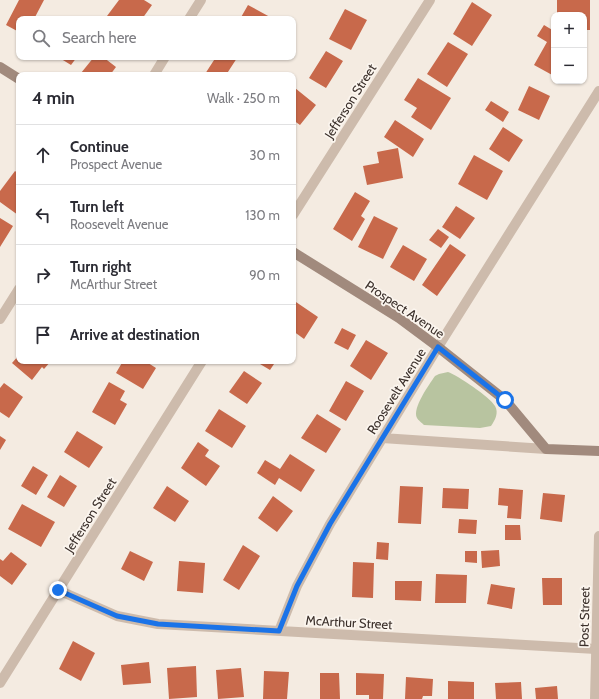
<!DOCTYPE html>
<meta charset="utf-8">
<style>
:root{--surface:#fff;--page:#f2f2f3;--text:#2b2b33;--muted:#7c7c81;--line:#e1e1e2}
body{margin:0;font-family:Cabin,sans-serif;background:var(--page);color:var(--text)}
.controls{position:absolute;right:12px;top:12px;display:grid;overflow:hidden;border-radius:8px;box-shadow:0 1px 3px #0004}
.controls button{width:36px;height:36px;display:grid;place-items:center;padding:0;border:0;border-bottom:1px solid var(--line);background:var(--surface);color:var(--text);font:20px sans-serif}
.stop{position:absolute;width:12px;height:12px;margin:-9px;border:3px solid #1a73e8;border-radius:50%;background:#fff}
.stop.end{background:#1a73e8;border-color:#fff;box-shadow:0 1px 4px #0008}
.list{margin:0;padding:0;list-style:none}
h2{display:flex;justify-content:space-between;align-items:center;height:52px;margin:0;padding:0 16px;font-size:17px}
h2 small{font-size:13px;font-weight:400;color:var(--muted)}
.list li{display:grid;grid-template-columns:26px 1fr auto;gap:12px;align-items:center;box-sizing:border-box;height:60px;padding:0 16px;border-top:1px solid var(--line)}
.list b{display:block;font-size:15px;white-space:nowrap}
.list p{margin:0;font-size:13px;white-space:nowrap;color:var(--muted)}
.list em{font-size:13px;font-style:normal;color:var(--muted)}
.icon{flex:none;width:22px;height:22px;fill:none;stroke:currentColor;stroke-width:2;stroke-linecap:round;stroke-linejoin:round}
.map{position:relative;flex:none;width:599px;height:699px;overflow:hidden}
.search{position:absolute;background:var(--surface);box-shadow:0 1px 3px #0004;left:16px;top:16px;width:280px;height:44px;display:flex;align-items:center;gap:10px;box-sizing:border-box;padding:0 14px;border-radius:8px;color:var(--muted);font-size:15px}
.panel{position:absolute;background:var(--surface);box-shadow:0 1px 3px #0004;left:16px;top:72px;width:280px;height:292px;border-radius:8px}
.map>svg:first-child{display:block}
</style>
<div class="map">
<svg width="599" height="699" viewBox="0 0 599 699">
<rect width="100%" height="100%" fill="#f4ebe1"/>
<path fill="#b8c4a0" d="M448 372C457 375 490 397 495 406 499 413 495 420 491 426L480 428 424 425C422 423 418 420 417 418 412 408 429 385 435 376L439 374Z"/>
<path fill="#c8694b" d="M19 0H44L34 19H19V32L6 25Z
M119 0H144L152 5 142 19H111L107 16Z
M557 0H590V30H584V15H557Z
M472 2 492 15 472 46 453 34Z
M248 5 270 17 269 19H240Z
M345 9 367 20 351 50 329 39Z
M544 25 554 31V76L534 65 547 42 537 36Z
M448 42 468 54 447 87 427 74Z
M326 51 343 61 326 88 309 78Z
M58 57H77L71 65Z
M94 57H103L116 67 110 75H84L81 73Z
M216 57H236L237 58 226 75H206L205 74Z
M418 78 451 98 431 130 411 117 417 108 404 100Z
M529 86 550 96 539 120 518 110Z
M295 88 316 105 300 125 293 120V90Z
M491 101 509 112 503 122 485 110Z
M395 120 424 139 413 157 384 137Z
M503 127 523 140 509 162 489 149Z
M398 148 403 178 367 185 363 166 379 163 377 152Z
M474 155 503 171 487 200 458 184Z
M15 171 19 174 18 215 0 202V191Z
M355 192 370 201 361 216 365 219 352 241 333 229Z
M456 206 475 218 460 239 442 227Z
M374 216 398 228 383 259 358 247Z
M0 218 13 226 0 247Z
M438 229 449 237 441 248 429 240Z
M450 244 466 255 437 296 422 285Z
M403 245 427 259 414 281 390 267Z
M293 300 318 317 304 339 293 331Z
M342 328 356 335 348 350 334 343Z
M366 340 388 353 371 380 350 366Z
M19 355V361H51L44 369 42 367 32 380 12 363Z
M123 361H145L156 368 143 389 116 373Z
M255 361H276L270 370Z
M244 371 262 383 247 404 229 392Z
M346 381 364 391 346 421 329 411Z
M109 382 125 391 120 400 127 404 115 425 92 412Z
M4 383 23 397 9 418 0 412V388Z
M219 409 246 426 232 448 205 431Z
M317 414 341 429 326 453 301 438Z
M77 431 103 447 89 468 64 452Z
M0 436 6 440 0 450Z
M198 442 209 450 205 456 220 466 206 486 181 468Z
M290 454 315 470 301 492 279 478 275 485 257 473 265 460 280 469Z
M33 466 48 475 36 495 21 486Z
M60 475 77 486 64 507 47 497Z
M167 486 189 501 175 522 153 508Z
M400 486 423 487 421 524 398 523Z
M443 488 469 489 468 509 442 508Z
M499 488 523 490 521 519 507 518 508 506 498 505Z
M543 493 565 495 562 522 540 519Z
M273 496 293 511 277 532 258 518Z
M22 504 55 522 41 547 8 529Z
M459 519 477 520 476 534 458 533Z
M505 525H520L521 540H505Z
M377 542 389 543 388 560 376 559Z
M243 545 260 556 239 590 223 580Z
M499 550 500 566 482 568 481 551Z
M130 551 153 562 144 581 121 569Z
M465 551H477V563L465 562Z
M11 552 27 564 12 585 0 576V559L3 561Z
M179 561 205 563 203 593 177 591Z
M353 562 374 563 373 598 352 597Z
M436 574 467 575 466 603H435Z
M542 578H562V605H543Z
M395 581H422L421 601 395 600Z
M491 584 515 588 512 609 487 604Z
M73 641 95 653 81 681 59 669Z
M149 662 151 683 123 685 121 665Z
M196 666 197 697 169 699 167 668Z
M241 668 244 697 218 699 216 670Z
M264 671 289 672 287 699H263Z
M320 673H339L340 699H320Z
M356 673 384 674 383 699H369V695H356Z
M406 677 433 679 432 696H423L422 699H405Z
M448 681 474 682V699H448Z
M521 682 522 699H496L495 683Z
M557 686 558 699H536L535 688Z"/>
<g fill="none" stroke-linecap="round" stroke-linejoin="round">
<path stroke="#cdbbac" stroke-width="10" d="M189 19 201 0
M154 75 165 57
M293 215 430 0
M0 319 19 289
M382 438 546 449
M58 590 117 616 158 624 596 649
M279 631 297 586 330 524 438 347 599 91
M0 683 202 361
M595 699 599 536"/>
<path stroke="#a18a7d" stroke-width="10" d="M0 67 19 79
M293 252 399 318 438 347 505 400 546 449 599 451"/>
</g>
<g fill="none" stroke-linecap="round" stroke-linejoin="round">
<path stroke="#1a73e8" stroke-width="5" d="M58 590 117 616 158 624 279 631 297 586 330 524 438 347 505 400"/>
</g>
<g text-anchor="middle" stroke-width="3.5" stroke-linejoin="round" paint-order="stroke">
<g font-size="13" fill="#3b302b" stroke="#fbf5ee">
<text transform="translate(350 101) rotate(-58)" y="5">Jefferson Street</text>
<text transform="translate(405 309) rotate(34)" y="5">Prospect Avenue</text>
<text transform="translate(396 391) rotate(-58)" y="5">Roosevelt Avenue</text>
<text transform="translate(90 515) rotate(-58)" y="5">Jefferson Street</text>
<text transform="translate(584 617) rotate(-89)" y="5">Post Street</text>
<text transform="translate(349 622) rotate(3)" y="5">McArthur Street</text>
</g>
</g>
</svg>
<div class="controls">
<button>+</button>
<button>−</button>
</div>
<div class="stop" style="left:505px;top:400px"></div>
<div class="stop end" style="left:58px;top:590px"></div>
<div class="search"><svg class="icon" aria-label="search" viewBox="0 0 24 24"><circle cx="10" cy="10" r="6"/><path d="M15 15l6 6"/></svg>Search here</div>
<section class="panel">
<h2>4 min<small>Walk · 250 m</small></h2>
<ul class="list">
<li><svg class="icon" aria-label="ahead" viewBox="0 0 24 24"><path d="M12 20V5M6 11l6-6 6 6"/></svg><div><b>Continue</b><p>Prospect Avenue</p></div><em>30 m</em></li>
<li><svg class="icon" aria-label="left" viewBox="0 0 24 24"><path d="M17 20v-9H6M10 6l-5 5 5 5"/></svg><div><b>Turn left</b><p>Roosevelt Avenue</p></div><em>130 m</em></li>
<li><svg class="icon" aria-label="right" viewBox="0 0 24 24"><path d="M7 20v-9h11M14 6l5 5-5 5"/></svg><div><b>Turn right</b><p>McArthur Street</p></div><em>90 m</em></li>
<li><svg class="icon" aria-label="arrive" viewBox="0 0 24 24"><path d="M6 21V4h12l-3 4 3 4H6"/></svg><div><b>Arrive at destination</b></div></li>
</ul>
</section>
</div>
